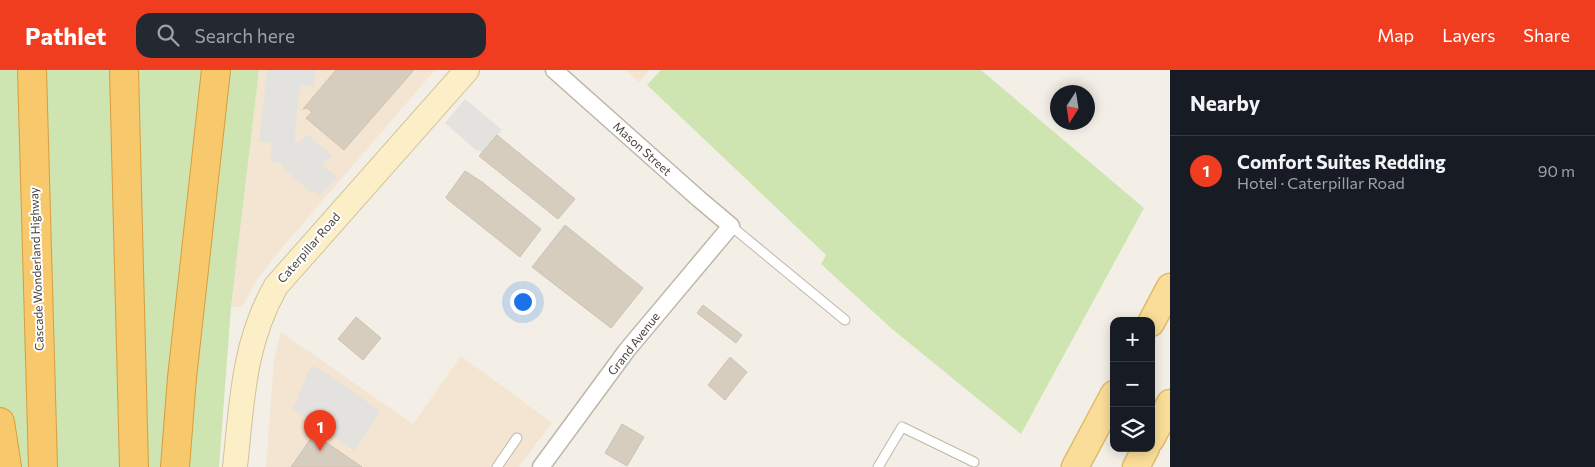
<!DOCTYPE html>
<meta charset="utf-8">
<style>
:root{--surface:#171b24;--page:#242831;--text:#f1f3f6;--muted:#9ea1a6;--line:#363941;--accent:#f13d1f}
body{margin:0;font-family:Commissioner,sans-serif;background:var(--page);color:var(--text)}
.controls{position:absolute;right:15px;bottom:15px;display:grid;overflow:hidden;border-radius:10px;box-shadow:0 2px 12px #0003}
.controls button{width:45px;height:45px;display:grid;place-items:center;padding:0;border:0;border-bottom:1px solid var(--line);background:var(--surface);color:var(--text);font:25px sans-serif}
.compass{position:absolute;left:1050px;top:15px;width:45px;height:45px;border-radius:50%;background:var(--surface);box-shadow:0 2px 12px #0003;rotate:192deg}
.you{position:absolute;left:522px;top:231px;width:18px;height:18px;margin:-12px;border:4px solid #fff;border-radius:50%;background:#1a73e8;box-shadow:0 0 0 8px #1a73e833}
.badge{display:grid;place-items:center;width:32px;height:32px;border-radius:50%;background:var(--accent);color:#fff;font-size:16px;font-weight:700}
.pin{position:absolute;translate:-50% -41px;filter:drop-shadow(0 1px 2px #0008)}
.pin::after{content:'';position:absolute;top:26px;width:18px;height:15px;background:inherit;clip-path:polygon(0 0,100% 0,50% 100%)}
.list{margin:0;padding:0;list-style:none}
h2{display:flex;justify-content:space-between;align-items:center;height:65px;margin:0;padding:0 20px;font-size:21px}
h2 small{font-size:16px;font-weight:400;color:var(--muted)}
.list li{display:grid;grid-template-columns:32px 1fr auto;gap:15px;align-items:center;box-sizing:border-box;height:70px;padding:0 20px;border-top:1px solid var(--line)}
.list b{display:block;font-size:19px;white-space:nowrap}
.list p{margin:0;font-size:16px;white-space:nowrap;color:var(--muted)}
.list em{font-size:16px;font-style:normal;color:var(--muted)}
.icon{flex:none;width:28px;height:28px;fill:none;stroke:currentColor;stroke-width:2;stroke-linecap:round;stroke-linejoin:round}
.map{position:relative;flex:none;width:1170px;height:397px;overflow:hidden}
header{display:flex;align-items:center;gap:30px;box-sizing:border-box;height:70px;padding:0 25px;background:var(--accent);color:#fff}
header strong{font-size:24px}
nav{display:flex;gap:28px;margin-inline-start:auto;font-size:18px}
.search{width:350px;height:45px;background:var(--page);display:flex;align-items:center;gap:12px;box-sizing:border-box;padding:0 18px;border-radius:15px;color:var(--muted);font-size:19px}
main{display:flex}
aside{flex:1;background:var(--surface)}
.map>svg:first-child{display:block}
</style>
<header>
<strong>Pathlet</strong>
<div class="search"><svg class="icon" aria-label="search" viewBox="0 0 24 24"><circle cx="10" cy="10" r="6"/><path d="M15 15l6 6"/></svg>Search here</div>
<nav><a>Map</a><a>Layers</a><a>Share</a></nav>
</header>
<main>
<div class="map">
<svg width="1170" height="397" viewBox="0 0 1170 397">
<rect width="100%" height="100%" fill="#f3efe7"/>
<path fill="#f4e5d2" d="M259 0H435L276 185 256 211 242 237H231Z
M625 0H650L639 12Z
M281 262 413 354 461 286 552 353 519 397H266L274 289Z"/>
<path fill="#cee5b1" d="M0 0H259L231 237 219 397H0Z
M661 0H981L1144 138 1021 364 892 259 821 194 826 185 647 15Z"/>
<path fill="#e4e2de" d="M267 0H316L314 17 303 15 300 18 296 51 295 71 297 73 300 72 307 64 332 85 324 93 323 96 337 107 320 126 313 121H309L283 98V94L270 91 271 78 273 76 272 73 259 71Z
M465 29 502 60 482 82 476 80 445 53Z
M312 296 322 300 380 341 355 381 292 338 299 328 298 326 307 304Z"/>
<path fill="#d7cdbf" stroke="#cec2b0" d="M336 0H414L344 80 306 48 312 42 307 38 303 39Z
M497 65 575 129 558 149 479 86Z
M465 101 482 112 541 159 520 187 447 129 446 127Z
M565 155 643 218 611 258 532 197Z
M703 235 742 265 736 273 697 243Z
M356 247 381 268 363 290 338 269Z
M730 287 747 302 725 330 708 315Z
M622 354 644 367 627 396 605 383Z
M314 364 362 397H291Z"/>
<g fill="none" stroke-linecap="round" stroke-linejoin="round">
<defs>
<path id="lane" d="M731 156 845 250
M497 397 517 368
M878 397 902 357 974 392"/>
<path id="street" d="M541 397 627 280 731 156 699 129 554 0"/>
<path id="secondary" d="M235 397C242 332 243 274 276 216L467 0"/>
<path id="primary" d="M1151 253 1170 217
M1151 369 1170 333
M1075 397 1114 324
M1136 397 1146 378"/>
<path id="highway" d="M32 0 43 397
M124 0 134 397
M0 352 7 397
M175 397 182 308 216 0"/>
</defs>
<use href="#lane" stroke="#beb6aa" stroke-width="11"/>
<use href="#street" stroke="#beb6aa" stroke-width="19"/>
<use href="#secondary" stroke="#d1c298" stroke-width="26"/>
<use href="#primary" stroke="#dfba69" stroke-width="29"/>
<use href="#highway" stroke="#d79d3c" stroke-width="30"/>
<use href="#lane" stroke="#fff" stroke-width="9"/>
<use href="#street" stroke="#fff" stroke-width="16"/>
<use href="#secondary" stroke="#fcefc7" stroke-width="24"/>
<use href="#primary" stroke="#fadd98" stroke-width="26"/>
<use href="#highway" stroke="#f8c86c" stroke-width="28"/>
</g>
<g text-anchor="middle" stroke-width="4" stroke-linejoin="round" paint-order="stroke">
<g font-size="12" fill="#453f36" stroke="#fff">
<text transform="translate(642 79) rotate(42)" y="4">Mason Street</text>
<text transform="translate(309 178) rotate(-49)" y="4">Caterpillar Road</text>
<text transform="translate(37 199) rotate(-92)" y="4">Cascade Wonderland Highway</text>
<text transform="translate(634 274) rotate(-52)" y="4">Grand Avenue</text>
</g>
</g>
</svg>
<div class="controls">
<button>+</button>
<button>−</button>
<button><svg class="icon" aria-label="layers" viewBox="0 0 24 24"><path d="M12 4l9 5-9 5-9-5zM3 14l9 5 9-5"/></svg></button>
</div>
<svg class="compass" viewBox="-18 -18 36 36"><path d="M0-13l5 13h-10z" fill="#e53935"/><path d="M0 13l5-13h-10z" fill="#9ea1a6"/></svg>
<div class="you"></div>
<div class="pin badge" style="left:320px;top:381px">1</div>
</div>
<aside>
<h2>Nearby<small></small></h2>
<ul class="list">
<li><span class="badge">1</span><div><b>Comfort Suites Redding</b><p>Hotel · Caterpillar Road</p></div><em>90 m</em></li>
</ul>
</aside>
</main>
